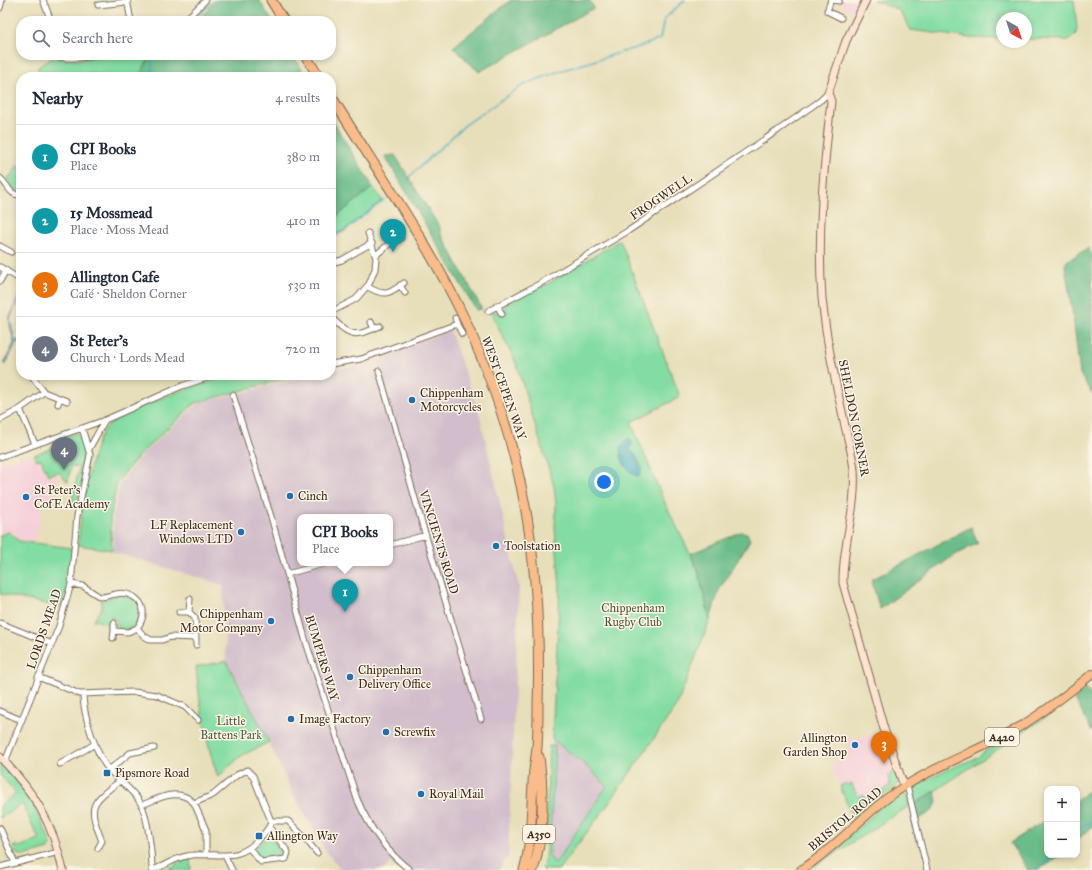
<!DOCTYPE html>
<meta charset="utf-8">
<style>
:root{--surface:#fff;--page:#f6f6f7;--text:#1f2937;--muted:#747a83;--line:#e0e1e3;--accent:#1f6fb2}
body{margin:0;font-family:"IM FELL Great Primer",serif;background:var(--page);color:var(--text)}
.controls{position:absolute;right:12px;bottom:12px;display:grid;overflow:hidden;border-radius:8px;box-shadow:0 2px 6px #0003}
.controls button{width:36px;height:36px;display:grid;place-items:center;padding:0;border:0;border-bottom:1px solid var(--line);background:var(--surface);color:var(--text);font:20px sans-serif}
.compass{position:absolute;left:996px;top:12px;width:36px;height:36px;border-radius:50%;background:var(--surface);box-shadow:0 2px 6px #0003;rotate:141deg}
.you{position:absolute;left:604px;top:482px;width:14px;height:14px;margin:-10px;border:3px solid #fff;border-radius:50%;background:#1a73e8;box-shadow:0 0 0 6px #1a73e833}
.badge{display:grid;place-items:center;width:26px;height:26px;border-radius:50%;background:var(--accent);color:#fff;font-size:13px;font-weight:700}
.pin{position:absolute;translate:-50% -33px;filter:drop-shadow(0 1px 2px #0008)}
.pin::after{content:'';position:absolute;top:21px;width:14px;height:12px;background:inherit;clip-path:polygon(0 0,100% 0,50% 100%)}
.popup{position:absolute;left:297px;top:514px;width:96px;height:52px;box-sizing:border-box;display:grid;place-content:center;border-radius:8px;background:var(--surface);filter:drop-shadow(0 1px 3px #0005);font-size:13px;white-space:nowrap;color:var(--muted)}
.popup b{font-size:15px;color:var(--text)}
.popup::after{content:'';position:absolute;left:50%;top:100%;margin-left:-8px;border:8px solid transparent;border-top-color:var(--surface)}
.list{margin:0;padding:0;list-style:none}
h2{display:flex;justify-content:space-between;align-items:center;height:52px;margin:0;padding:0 16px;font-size:17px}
h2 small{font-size:13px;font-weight:400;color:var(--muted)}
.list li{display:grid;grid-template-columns:26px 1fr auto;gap:12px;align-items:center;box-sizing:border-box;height:64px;padding:0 16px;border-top:1px solid var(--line)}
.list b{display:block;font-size:15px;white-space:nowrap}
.list p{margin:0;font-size:13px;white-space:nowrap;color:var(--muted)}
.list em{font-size:13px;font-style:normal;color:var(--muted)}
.icon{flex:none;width:22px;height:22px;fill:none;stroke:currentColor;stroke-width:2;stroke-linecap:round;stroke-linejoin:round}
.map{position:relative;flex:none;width:1092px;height:870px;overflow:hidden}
.search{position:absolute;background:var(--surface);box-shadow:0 2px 6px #0003;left:16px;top:16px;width:320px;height:44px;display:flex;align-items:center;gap:10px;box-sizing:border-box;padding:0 14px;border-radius:16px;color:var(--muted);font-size:15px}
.panel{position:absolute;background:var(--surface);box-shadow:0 2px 6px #0003;left:16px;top:72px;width:320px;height:308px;border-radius:16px}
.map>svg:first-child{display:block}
</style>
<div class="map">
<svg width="1092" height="870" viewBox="0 0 1092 870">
<rect width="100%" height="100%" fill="#fcf5e5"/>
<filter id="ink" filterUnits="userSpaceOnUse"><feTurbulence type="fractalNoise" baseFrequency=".025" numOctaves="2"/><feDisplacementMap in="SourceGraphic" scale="8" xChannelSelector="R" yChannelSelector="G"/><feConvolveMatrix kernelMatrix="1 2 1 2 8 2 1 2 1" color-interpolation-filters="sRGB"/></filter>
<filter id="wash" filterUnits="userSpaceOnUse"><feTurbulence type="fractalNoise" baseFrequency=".012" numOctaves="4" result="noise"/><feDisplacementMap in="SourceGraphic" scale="16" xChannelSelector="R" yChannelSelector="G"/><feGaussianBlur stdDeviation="0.9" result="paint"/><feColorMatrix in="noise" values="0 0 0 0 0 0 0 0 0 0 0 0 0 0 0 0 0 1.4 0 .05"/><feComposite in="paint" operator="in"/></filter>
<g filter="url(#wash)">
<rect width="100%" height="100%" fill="#e7dfba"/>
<path fill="#f5cfd9" d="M835 0H861L855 14Z
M29 454 36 461 40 460 47 478 59 474 56 486H52L53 493 50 502 39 501 42 511 35 541 19 540 10 530 0 533V462Z
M881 732 896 782 853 819 831 764 850 757 845 739 851 737 852 740Z"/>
<path fill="#d1bdcb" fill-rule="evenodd" d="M450 330 480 416 519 587 508 857 498 870H403L390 863 383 870H341L325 850 292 792 269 742 226 661 223 585 113 552V519L120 483 143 453 199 403 314 375H331V371L371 361ZM300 517H390V563H300Z
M552 739 582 762 607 786 555 864 549 856 555 746H552Z"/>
<path fill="#83dda3" stroke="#5f8460" d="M873 0H1074L1077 29 1075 36 1068 40 1026 39V18H1002V39L970 38 911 30 899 10Z
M115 55H154L149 59 138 77H106L95 74 43 77 39 73 38 67 52 58 74 60Z
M18 165 21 166V191H18L12 188 8 179Z
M373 187 382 200 345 231 331 238V221Z
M620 240 680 397 631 422 662 497 698 570 710 620 677 705 607 806 558 870H543L546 850 549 746H555L549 855 555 864 607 786 582 762 552 739 560 587 555 528 556 504 554 486 516 363 491 313 494 311 500 314 504 312 506 304 551 282Z
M239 375H298L195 403 141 453 117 482 110 518 112 550 78 545C81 518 89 449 105 429 120 410 214 377 239 375Z
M78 433C97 442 81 486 77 502L72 501 79 467 71 466 68 482 59 472 48 475 41 459 36 460 34 455 55 447 62 438Z
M9 532 19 541 72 548 70 584 60 607 0 594V535Z
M118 595C153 596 142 637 118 628L116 619 111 618 110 628 107 627V623L93 620 102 608 101 601Z
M226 661 269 742 241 756 218 777C205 741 200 705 196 667Z
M1092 678 1046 717 914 805 912 797 914 787 946 770 977 758 983 753 1036 721Z
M0 762C23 786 39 812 51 844L49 849 23 856 17 854 13 847 15 845 19 847 39 839 22 804 0 818V806L16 793 0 775Z
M892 773 896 774 898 785 876 801 854 821 840 786 847 783 848 785 852 784 857 796 863 795 869 802 890 785 888 775Z
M902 793 907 795 909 806 814 867V865L839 846 878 810Z
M271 833 275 838 273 841 281 851 284 848 286 856 281 858 277 855 265 858V860L262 861 254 850Z
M190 859 191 870H166L180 862Z"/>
<path fill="#6abc89" stroke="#527354" d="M217 0H259L272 21H197Z
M511 0H589L594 8 479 72 453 47Z
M155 55H293L306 77H138L149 59Z
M331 118 373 187 331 221Z
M395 155 440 228V232L482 309 476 310 385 156Z
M1088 248 1092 255V394L1080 374 1074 324 1065 265 1067 261Z
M971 527 978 543 953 556 880 609 871 580Z
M741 532 747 533 750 540 719 590 710 620 698 570 690 554Z
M1086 689 1092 697V732L1075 699Z
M1092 789V827L1077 840V799Z
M935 791 937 803 932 811 918 820 914 805Z
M1047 819V855H1060C1051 863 1042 870 1028 870L1010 843Z"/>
<path fill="#3eaabd" stroke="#3c6a6e" d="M21 291 10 320 15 341 21 339V341L16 343 6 364H4L14 343 9 319Z
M628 438 632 441 630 451 634 453 642 468 639 477C627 472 618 459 621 446Z"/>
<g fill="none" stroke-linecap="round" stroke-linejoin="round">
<path stroke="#3eaabd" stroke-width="1.5" d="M192 21 215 0
M152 77V59L156 55
M409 177 465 125 523 85 557 72 642 46 660 39 664 19 685 0
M331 236 343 231 384 200
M1077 833 1081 827 1092 821
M1037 870 1054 855"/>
</g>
</g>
<g filter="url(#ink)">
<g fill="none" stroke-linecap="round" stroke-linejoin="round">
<defs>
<path id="street" d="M43 0 51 21
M127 0 131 21
M839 1 831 0 827 11 841 18
M98 5 128 2
M0 8 2 0
M187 18 205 1
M54 55C64 61 89 57 100 55
M0 178C8 184 9 196 21 195
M0 246 11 252
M376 255 389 244 401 238
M331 263 342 260 372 243
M0 267 21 280
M0 281 6 270
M400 285 405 293
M368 287C385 297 389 294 404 283
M497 305 502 314
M488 311 541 283 628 231 777 131 821 100 828 93
M331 312 356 299 369 284 375 269 376 258 368 233
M331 317C351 338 355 337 380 326
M455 318 457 324
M371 322 374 329
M331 364 361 359 457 324 462 334
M379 371 421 520 481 719
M31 375 44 392
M233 395 272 520 306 642 357 799C369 827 386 852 410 870
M58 404 60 398
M20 409 44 392 67 401
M0 420 20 409 35 444
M89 449 105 420
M0 457 105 420 182 386 216 375
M390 545 426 535
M287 574 327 563
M71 584 83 586 100 597C106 597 110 595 116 594 127 591 141 598 143 610 144 617 141 623 137 628L144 636 151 640H162L171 637 196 638 195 618 189 612 190 599
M179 612H189
M0 623 52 644
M114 631V623
M113 638 114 631 128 632 137 628
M196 638V645
M38 677 80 694 134 692 157 695 185 707 198 720
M83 694C83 714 96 756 110 771 120 781 134 791 141 804 148 817 152 855 152 870
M0 711 21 720
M5 762 59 626 71 584 77 516 90 455 82 428
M60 764 95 744
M109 770 130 753 154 748
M907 785 927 870
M194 803 206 830V855
M142 805C159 798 179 787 194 803L213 795 237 775 247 770 253 776 271 821C270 829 264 833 259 839 236 865 215 850 187 856 174 858 164 867 152 870
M271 821H288L304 837 317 853
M0 828 15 863
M98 848 102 841C88 806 89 804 120 781
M249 848 261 862 286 859 288 852 269 827
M225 856 232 870
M0 867 59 852"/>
<path id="secondary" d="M866 0 846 41 828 93 831 101C824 167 817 232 822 298 826 339 835 380 844 421 847 437 853 455 854 471 857 509 842 545 843 583L884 729 904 786
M0 757C35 793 52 821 63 870"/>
<path id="primary" d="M801 870C839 846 867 809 905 786 935 767 969 754 1000 738 1033 721 1064 697 1092 674"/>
<path id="highway" d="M271 0 284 21
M305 55 319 77
M331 96C376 169 428 242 465 320 525 449 542 565 538 706 538 719 538 733 537 747 536 759 533 772 533 784 531 813 532 842 524 870
M533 870C544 837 544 791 539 757"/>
</defs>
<use href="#street" stroke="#776955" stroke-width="7"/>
<use href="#secondary" stroke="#776955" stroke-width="9"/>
<use href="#primary" stroke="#776955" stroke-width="10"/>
<use href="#highway" stroke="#776955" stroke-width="11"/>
<use href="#street" stroke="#fff" stroke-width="5"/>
<use href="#secondary" stroke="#fde4d0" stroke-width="7"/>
<use href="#primary" stroke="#f9bc8a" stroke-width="8"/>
<use href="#highway" stroke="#f9bc8a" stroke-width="9"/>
</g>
</g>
<g fill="#1f6fb2" stroke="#fcf5e5" stroke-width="1.5">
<circle cx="412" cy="400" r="4"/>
<circle cx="290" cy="496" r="4"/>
<circle cx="26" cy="497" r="4"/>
<circle cx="241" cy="532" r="4"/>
<circle cx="496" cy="546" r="4"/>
<circle cx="271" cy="621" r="4"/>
<circle cx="350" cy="677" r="4"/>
<circle cx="291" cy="719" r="4"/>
<circle cx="386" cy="732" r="4"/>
<circle cx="855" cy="745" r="4"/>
<rect x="103" y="769" width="8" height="8" rx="2"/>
<circle cx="421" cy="794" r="4"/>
<rect x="255" y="832" width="8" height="8" rx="2"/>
</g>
<g text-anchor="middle" stroke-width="3" stroke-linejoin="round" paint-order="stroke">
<g fill="#fcf5e5" stroke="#75675a" stroke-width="1">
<rect x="985" y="728" width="34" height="18" rx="3"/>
<rect x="523" y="825" width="32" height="18" rx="3"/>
</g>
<g font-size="11" font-weight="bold" fill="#3b2a1e">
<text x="1002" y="741">A420</text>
<text x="539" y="838">A350</text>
</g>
<g font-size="12" fill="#3b2a1e" stroke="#fcf5e5">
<text transform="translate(661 197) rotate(-34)" y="4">FROGWELL</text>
<text transform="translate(504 388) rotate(70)" y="4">WEST CEPEN WAY</text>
<text transform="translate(854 418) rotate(79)" y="4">SHELDON CORNER</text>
<text transform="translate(439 542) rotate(73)" y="4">VINCIENTS ROAD</text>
<text transform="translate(44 629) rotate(-71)" y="4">LORDS MEAD</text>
<text transform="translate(322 658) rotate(73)" y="4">BUMPERS WAY</text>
<text transform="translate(845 819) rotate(-40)" y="4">BRISTOL ROAD</text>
</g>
<g font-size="12" fill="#3b2a1e" stroke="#fcf5e5" text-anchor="start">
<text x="420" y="397">Chippenham<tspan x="420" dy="14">Motorcycles</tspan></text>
<text x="34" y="494">St Peter's<tspan x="34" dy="14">CofE Academy</tspan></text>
<text x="298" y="500">Cinch</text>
<text x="233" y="529" text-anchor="end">LF Replacement<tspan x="233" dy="14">Windows LTD</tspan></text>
<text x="504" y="550">Toolstation</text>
<text x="263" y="618" text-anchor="end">Chippenham<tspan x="263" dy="14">Motor Company</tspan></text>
<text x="358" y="674">Chippenham<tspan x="358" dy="14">Delivery Office</tspan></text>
<text x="299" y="723">Image Factory</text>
<text x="394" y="736">Screwfix</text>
<text x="847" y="742" text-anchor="end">Allington<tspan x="847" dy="14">Garden Shop</tspan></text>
<text x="115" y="777">Pipsmore Road</text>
<text x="429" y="798">Royal Mail</text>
<text x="267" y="840">Allington Way</text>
</g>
<g font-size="12" fill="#4d573f" stroke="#fcf5e5">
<text x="633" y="612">Chippenham<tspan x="633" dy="14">Rugby Club</tspan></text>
<text x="231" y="725">Little<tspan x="231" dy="14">Battens Park</tspan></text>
</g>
</g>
</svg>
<div class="controls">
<button>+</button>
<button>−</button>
</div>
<svg class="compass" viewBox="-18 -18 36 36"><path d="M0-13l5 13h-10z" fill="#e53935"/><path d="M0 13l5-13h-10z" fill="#747a83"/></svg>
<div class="you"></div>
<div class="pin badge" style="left:345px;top:612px;background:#0f9aa8">1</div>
<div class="popup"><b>CPI Books</b>Place</div>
<div class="pin badge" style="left:393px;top:252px;background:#0f9aa8">2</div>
<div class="pin badge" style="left:884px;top:764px;background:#e8710a">3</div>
<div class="pin badge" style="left:64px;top:470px;background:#6b7280">4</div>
<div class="search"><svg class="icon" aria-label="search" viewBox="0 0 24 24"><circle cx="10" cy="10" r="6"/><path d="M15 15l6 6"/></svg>Search here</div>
<section class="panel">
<h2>Nearby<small>4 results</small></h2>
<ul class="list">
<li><span class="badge" style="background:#0f9aa8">1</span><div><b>CPI Books</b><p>Place</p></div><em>380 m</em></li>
<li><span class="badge" style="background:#0f9aa8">2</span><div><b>15 Mossmead</b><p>Place · Moss Mead</p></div><em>410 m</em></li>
<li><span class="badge" style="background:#e8710a">3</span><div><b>Allington Cafe</b><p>Café · Sheldon Corner</p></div><em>530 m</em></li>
<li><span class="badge" style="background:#6b7280">4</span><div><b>St Peter's</b><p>Church · Lords Mead</p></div><em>720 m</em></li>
</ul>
</section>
</div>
